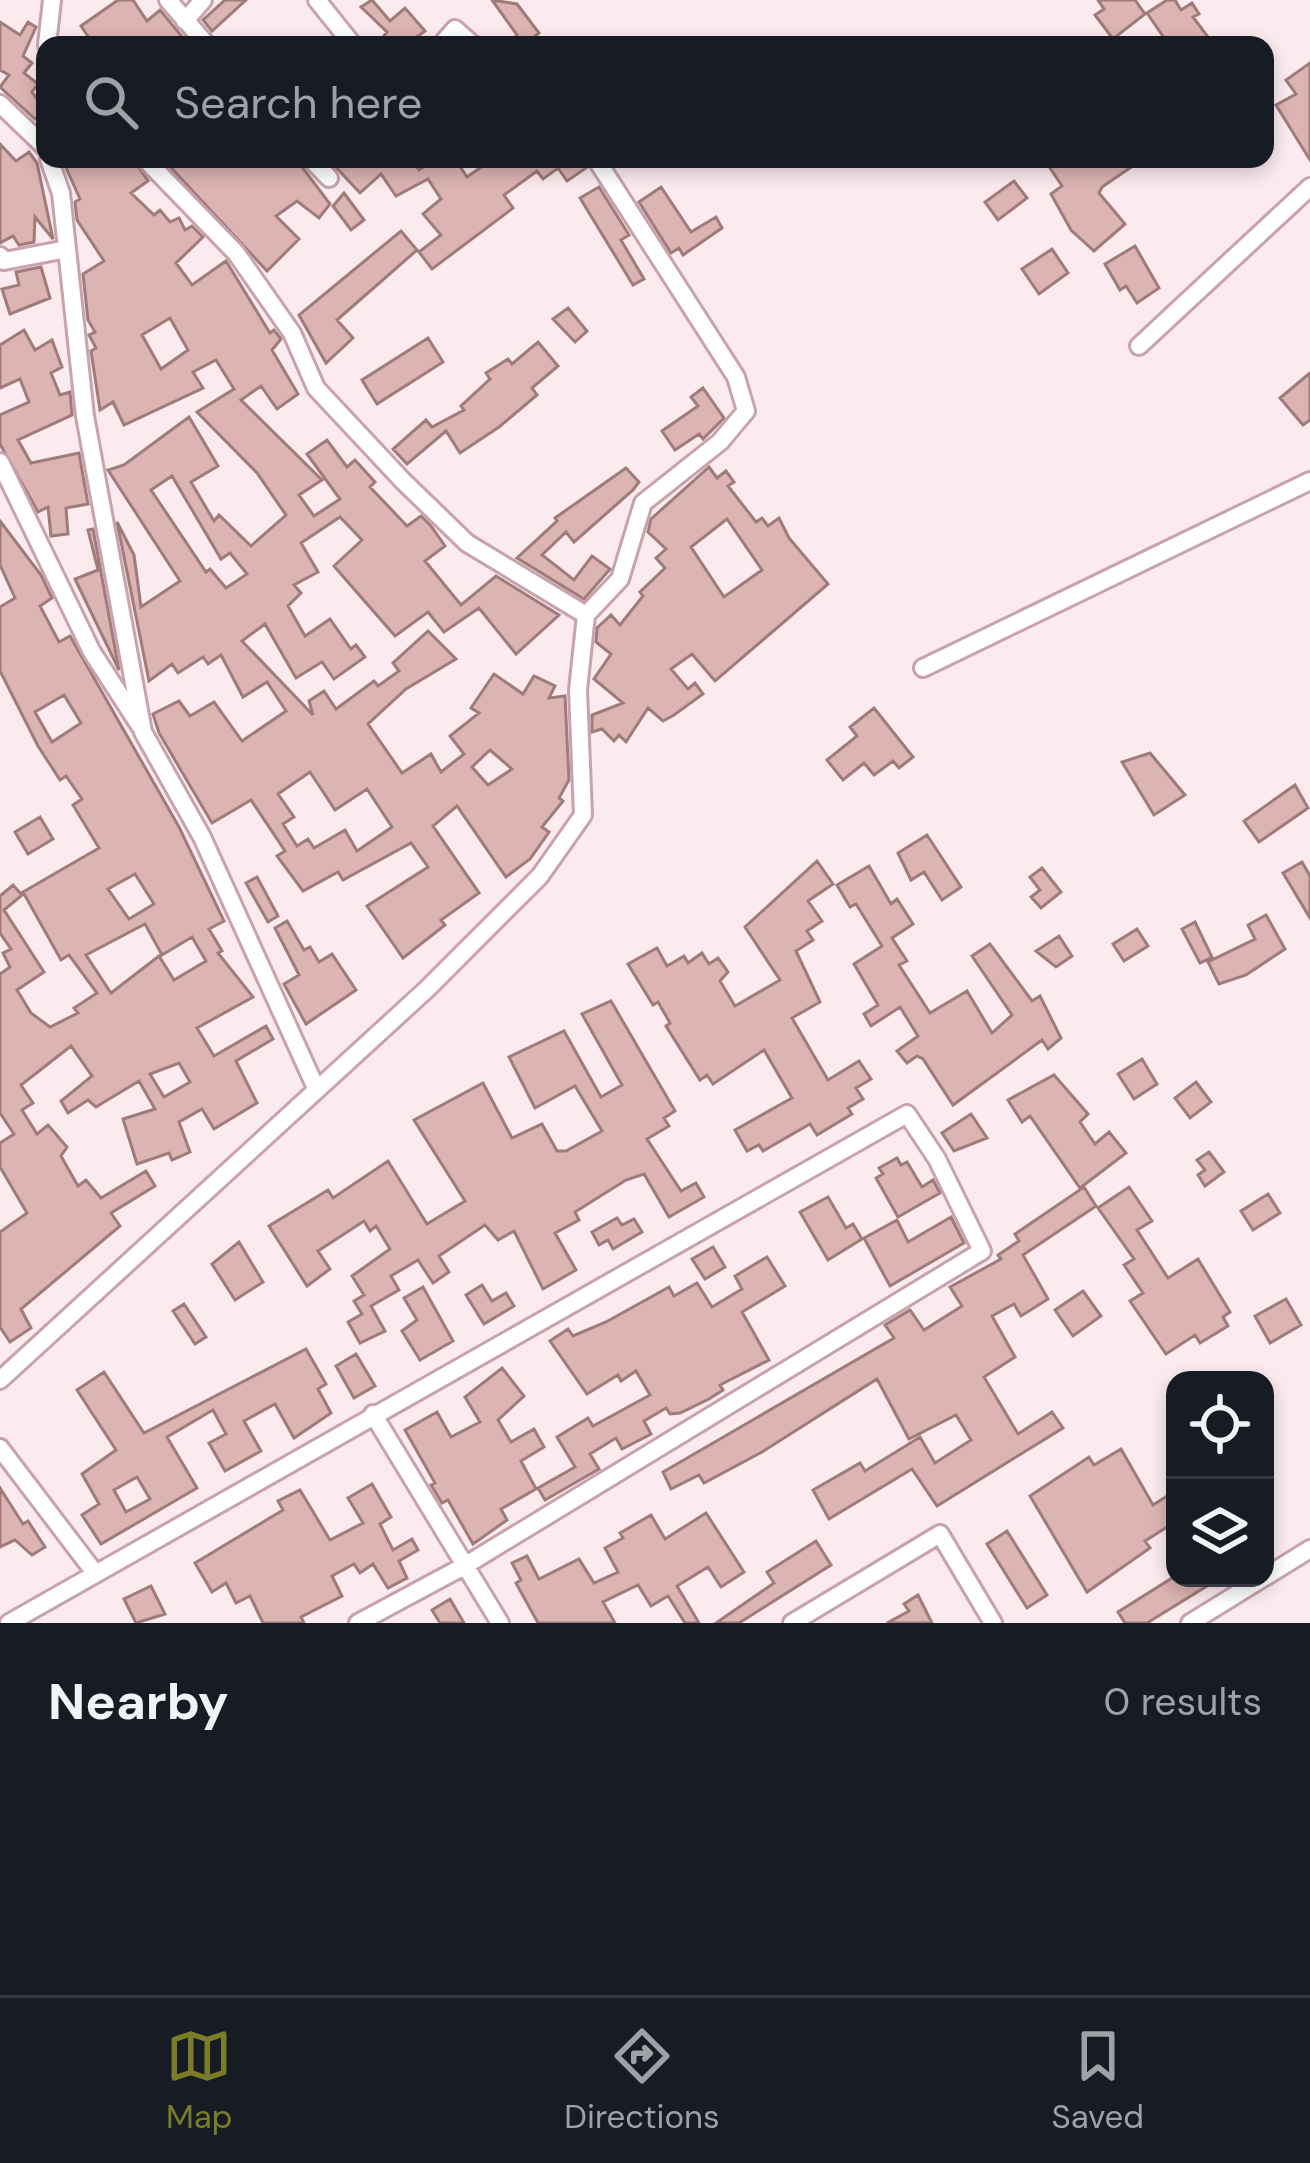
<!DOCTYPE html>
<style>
:root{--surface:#171b24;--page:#242831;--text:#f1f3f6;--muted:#9ea1a6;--line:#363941;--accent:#7b7d26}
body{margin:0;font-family:"DM Sans",sans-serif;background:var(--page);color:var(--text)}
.controls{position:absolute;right:36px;bottom:36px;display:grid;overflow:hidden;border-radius:24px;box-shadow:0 6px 18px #0003}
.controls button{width:108px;height:108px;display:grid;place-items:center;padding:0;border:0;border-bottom:3px solid var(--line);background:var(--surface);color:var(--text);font:60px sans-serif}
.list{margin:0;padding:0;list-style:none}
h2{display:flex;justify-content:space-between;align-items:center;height:156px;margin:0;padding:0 48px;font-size:51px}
h2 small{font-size:39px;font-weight:400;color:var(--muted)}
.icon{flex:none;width:66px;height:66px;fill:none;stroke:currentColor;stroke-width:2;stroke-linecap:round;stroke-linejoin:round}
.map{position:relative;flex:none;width:1310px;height:1623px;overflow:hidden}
.search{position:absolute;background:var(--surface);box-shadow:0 6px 18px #0003;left:36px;right:36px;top:36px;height:132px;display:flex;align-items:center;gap:30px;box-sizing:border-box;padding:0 42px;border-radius:24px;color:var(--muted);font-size:45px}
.sheet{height:372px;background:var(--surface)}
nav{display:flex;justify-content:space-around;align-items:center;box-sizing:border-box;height:168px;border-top:3px solid var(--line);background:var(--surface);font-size:33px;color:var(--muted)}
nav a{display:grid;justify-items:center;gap:6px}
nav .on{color:var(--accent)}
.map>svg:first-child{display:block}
</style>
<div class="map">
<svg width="1310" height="1623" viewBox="0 0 1310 1623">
<rect width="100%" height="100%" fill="#fbebef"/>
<path fill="#dcb4b3" stroke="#9f7b79" stroke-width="3" fill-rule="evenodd" d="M118 0H133L147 21 160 10 189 45H94L81 26Z
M225 0H246L212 31 203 20Z
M372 0 390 21 405 8 425 31 406 45H377L387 32 361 7Z
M492 0 517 4 539 33 524 45H509L517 35Z
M1098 0H1135L1145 14 1113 39 1095 15 1104 9Z
M1167 0H1175L1181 10 1192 3 1199 14 1193 17 1214 45H1169L1147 13Z
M0 22 20 35 28 22 36 27 23 56 32 63 24 73 38 84 32 92 45 110 35 119 0 87 9 75 0 70Z
M1310 63V160L1276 105 1296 94 1286 80Z
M0 144 16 161 29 152 37 163 53 239 35 217 34 242 19 245 13 236 0 243Z
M67 159H133L148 181 131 193 154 215 160 210 170 222 179 218 185 230 192 226 203 237 176 263 192 285 226 261 270 333 274 330 281 339 272 350 298 394 277 409 261 386 241 400 322 480 299 495 314 516 340 499 307 454 327 440 347 467 355 460 375 482 370 487 407 526 421 516 431 526 445 546 425 561 461 605 496 576 559 615 516 654 479 608 444 632 428 612 395 636 334 566 362 540 340 517 301 543 318 572 294 585 301 593 288 606 305 636 330 619 351 649 356 645 365 657 334 679 322 662 296 678 265 624 242 641 313 715 309 701 324 691 336 709 374 681 378 686 399 671 393 663 428 631 456 659 406 689 368 724 402 773 431 754 441 772 464 754 450 736 479 713 471 708 494 674 523 694 534 676 555 686 549 698 565 696 569 780 559 798 563 801 542 827 549 832 530 859 506 877 457 806 433 826 479 893 441 920 445 925 403 958 367 906 428 867 411 843 343 880 338 872 303 891 277 856 285 851 251 800 212 823 159 733 153 714 179 701 190 716 214 702 242 741 286 711 267 682 243 697 221 655 208 664 203 657 178 673 172 664 149 681 117 522 134 555 141 607 180 581 108 470 124 465 189 417 218 466 191 482 214 521 219 515 251 546 286 515 257 473 197 412 234 389 216 360 193 372 203 388 124 425 113 402 100 410 91 351 96 348 89 335 95 332 88 320 83 274 104 261 77 220 75 202 80 199 63 161ZM170 318 188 350 161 369 142 335ZM172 476 221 559 230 553 247 574 226 588 210 569 206 572 151 490ZM490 750 512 769 488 785 472 767ZM310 772 335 810 367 789 392 827 357 851 345 830 314 848 308 839 297 846 283 824 294 817 278 794Z
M163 159H296L330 204 319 218 297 201 276 216 299 239 267 271Z
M341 159H412L419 170 435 159H455L467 177 493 159H583L586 168 567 181 558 168 543 179 537 171 504 195 513 208 432 269 419 252 441 235 423 214 441 199 428 179 396 196 381 174 360 193 334 165Z
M1044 159H1143L1102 187 1099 193 1125 224 1094 251 1071 230 1051 194 1062 186Z
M1014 181 1027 198 998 220 985 202Z
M599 187 629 235 621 240 644 279 633 285 580 198Z
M661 187 691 232 716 217 722 228 683 255 679 248 671 253 639 202Z
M344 193 364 220 351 230 333 206Z
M401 231 417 250 337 320 353 338 326 363 299 315Z
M1135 246 1159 288 1137 303 1126 286 1120 290 1105 264Z
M1052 249 1068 273 1039 294 1022 269Z
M41 267 50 298 10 314 2 289 19 285 16 272Z
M568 308 587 331 575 342 553 319Z
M24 330 35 350 52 340 62 367 51 373 60 395 70 392 72 415 18 440 31 463 79 453 88 504 66 508 68 534 51 536 48 507 38 512 0 444V415L29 402 20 379 0 388V345Z
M428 338 443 362 377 404 362 380Z
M538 342 558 366 532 388 537 395 499 427 460 453 446 431 407 464 393 449 426 420 432 427 464 410 461 406 490 379 486 373 508 359 512 364Z
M1310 373V420L1303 425 1280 398Z
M703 388 724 418 703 439 699 434 675 450 662 431 698 406 691 397Z
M709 467 717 478 726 471 734 482 728 486 756 522 762 518 768 526 779 518 789 538 828 584 715 681 692 654 671 669 688 689 695 683 703 694 674 715 663 721 648 708 626 742 619 735 614 741 602 729 592 732V715L623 703 594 679 611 654 596 642 597 628 611 615 620 625 643 596 640 592 665 568 656 558 666 549 648 532 651 519ZM727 519 762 570 724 597 691 547Z
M626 468 639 482 633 490 574 542 566 532 542 555 574 580 592 556 610 569 584 599 517 558 557 521 555 518Z
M0 521 41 575 52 598 40 606 59 642 70 636 179 827 224 921 209 929 222 951 218 953 253 997 197 1028 214 1056 266 1026 273 1039 236 1061 257 1103 214 1129 202 1109 179 1122 190 1152 172 1160 169 1153 137 1164 123 1119 155 1109 139 1081 96 1107 88 1100 68 1113 61 1101 92 1076 71 1046 21 1085 33 1103 22 1110 37 1134 48 1125 67 1147 61 1156 78 1186 86 1180 101 1198 146 1171 155 1186 111 1213 120 1226 21 1309 31 1328 10 1342 0 1327V1232L27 1213 0 1167V1143L14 1134 0 1113V974L10 967 3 953 11 949 0 933V896L13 885 22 895 4 910 44 972 17 990 31 1013 50 1027 78 1013 74 1008 97 993 69 955 61 960 23 892 99 848 73 805 82 799 66 776 60 780 38 746 0 671V607L15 598 0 565ZM64 695 81 723 52 742 35 712ZM135 874 154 904 129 919 108 889ZM145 924 162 955 192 937 206 961 174 980 159 956 111 993 86 955ZM179 1063 190 1082 164 1097 150 1074Z
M93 529 119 670 75 579 98 570 88 530Z
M874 708 913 757 899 768 893 761 874 775 864 763 843 780 827 760 857 736 850 727Z
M1150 753 1185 795 1154 815 1122 762Z
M1295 785 1308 808 1259 842 1244 821Z
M40 817 53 839 28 854 15 832Z
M927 835 961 887 942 900 924 872 911 880 898 853Z
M817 861 833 884 808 901 822 921 807 931 813 940 796 951 820 1002 792 1018 828 1080 859 1061 871 1079 856 1088 863 1099 848 1108 852 1114 817 1135 810 1124 763 1151 759 1145 747 1151 735 1130 792 1098 764 1050 713 1084 707 1075 700 1080 666 1026 670 1023 658 1002 653 1005 628 964 657 948 667 966 684 956 688 963 702 953 709 964 718 958 728 972 720 981 735 1006 780 980 745 927Z
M1302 862 1310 876V918L1283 873Z
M869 866 891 904 897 899 913 924 892 938 907 961 899 965 930 1013 967 991 992 1033 1012 1015 972 956 990 944 1032 1001 1040 996 1061 1038 1048 1049 1042 1040 953 1105 923 1059 917 1056 907 1063 897 1051 918 1036 900 1007 871 1026 864 1014 878 1005 854 964 882 946 856 904 850 907 837 885Z
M1042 868 1061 892 1041 908 1031 897 1040 890 1030 877Z
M257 877 278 916 268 922 246 883Z
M1266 915 1285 949 1246 975 1219 984 1208 962 1255 939 1248 925Z
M287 921 304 950 310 947 319 962 332 954 356 990 306 1024 284 984 299 975 275 928Z
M1195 922 1212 957 1200 963 1182 929Z
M1137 929 1148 946 1124 961 1113 944Z
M1059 936 1072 956 1056 967 1036 951Z
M611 1001 675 1111 664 1118 669 1126 647 1139 681 1191 696 1183 704 1197 669 1217 644 1174 626 1180 575 1212 579 1220 555 1233 576 1270 543 1289 514 1231 498 1240 485 1225 439 1256 449 1272 433 1283 418 1260 391 1276 399 1290 371 1306 385 1331 360 1343 348 1322 362 1314 354 1301 364 1295 352 1276 390 1249 376 1226 370 1231 364 1221 318 1251 330 1269 307 1286 269 1226 328 1190 333 1198 388 1161 427 1224 465 1201 414 1120 483 1083 512 1138 542 1124 557 1151H566L602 1131 575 1086 535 1108 509 1057 564 1031 601 1097 622 1085 582 1014Z
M1142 1059 1157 1084 1134 1099 1118 1074Z
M1054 1075 1088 1114 1080 1122 1095 1144 1109 1132 1126 1153 1080 1188 1030 1116 1022 1122 1008 1100Z
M1196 1082 1211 1102 1190 1118 1175 1098Z
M971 1114 987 1138 954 1151 942 1133Z
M1209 1152 1224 1172 1205 1186 1198 1175 1205 1170 1197 1160Z
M897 1158 901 1165 907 1162 922 1187 933 1180 940 1193 898 1217 876 1178 883 1174 879 1168Z
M1084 1187 1096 1206 1023 1255 1048 1299 1021 1316 1014 1304 992 1316 1015 1357 984 1377 1018 1434 1052 1412 1063 1428 937 1506 912 1469 829 1519 813 1490 860 1463 865 1471 920 1437 935 1463 971 1440 956 1415 909 1439 877 1379 762 1452 704 1483 699 1475 671 1489 663 1472 894 1338 885 1325 910 1310 924 1330 962 1306 950 1287 1001 1259 998 1255 1019 1241 1015 1234Z
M1129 1187 1152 1221 1137 1230 1168 1278 1198 1259 1230 1312 1223 1317 1228 1326 1200 1343 1195 1335 1166 1354 1130 1301 1143 1293 1124 1265 1134 1259 1098 1208Z
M1268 1194 1280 1213 1253 1230 1241 1211Z
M828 1197 846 1228 853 1224 862 1239 828 1260 800 1212Z
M951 1217 964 1243 890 1286 864 1238 897 1220 908 1242Z
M617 1218 622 1225 634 1219 642 1232 613 1249 608 1240 599 1245 592 1232Z
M239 1242 263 1282 235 1300 212 1264Z
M713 1247 725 1267 705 1279 692 1259Z
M767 1257 785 1286 742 1312 769 1360 720 1385 723 1390 709 1399 680 1413 670 1414 666 1408 644 1421 651 1434 622 1449 616 1438 590 1454 599 1469 545 1500 538 1488 575 1467 557 1437 588 1418 593 1426 650 1395 636 1371 621 1381 618 1375 587 1394 550 1341 568 1329 573 1336 606 1322 669 1287 674 1296 697 1283 712 1307 742 1289 735 1276Z
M482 1285 492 1301 506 1293 514 1306 484 1324 466 1295Z
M423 1287 453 1341 420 1360 402 1331 417 1320 404 1298Z
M1083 1291 1101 1316 1073 1336 1055 1310Z
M1286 1299 1301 1325 1270 1343 1255 1316Z
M184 1304 206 1337 195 1344 173 1311Z
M306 1349 326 1384 318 1389 331 1413 294 1438 275 1404 244 1421 261 1451 225 1471 209 1443 226 1434 213 1410 167 1437 197 1488 101 1544 82 1515 99 1504 82 1474 116 1450 77 1390 104 1372 144 1433ZM137 1477 150 1499 126 1512 114 1490Z
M356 1354 375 1386 354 1398 336 1366Z
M502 1368 524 1396 498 1420 511 1442 534 1429 544 1447 521 1461 536 1489 501 1509 507 1520 473 1544 448 1500 442 1503 431 1485 435 1483 405 1430 437 1412 451 1437 480 1422 465 1397Z
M1121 1449 1153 1505 1175 1491V1522L1145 1541 1150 1548 1087 1592 1030 1496 1089 1457 1094 1465Z
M372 1484 391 1517 380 1524 393 1550 412 1539 418 1550 399 1561 407 1578 388 1588 373 1564 360 1573 354 1564 332 1576 342 1596 301 1617 304 1623H263L250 1596 236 1603 226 1583 212 1592 195 1563 283 1510 278 1501 300 1490 330 1540 363 1523 348 1498Z
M0 1488 23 1524 28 1521 45 1547 32 1555 15 1540 0 1547Z
M706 1513 744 1572 721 1587 708 1567 677 1586 699 1623H685L668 1596 651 1606 638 1585 603 1602 615 1623H538L516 1583 521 1580 512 1563 527 1556 539 1579 579 1559 594 1583 618 1572 605 1548 623 1538 620 1533 651 1515 665 1539Z
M1007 1531 1047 1595 1027 1608 987 1544Z
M816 1541 831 1565 739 1623H716L774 1583 767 1572Z
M1172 1578H1220L1147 1623H1125L1118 1612Z
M151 1586 165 1614 136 1623 124 1599Z
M918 1595 932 1623H887L909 1611 904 1604Z
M450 1599 464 1623H440L432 1610Z"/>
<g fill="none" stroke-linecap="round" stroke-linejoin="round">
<defs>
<path id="minor" d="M168 0 207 45
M317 0 353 45
M185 21 203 0
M47 45 52 0
M441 45 455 29 473 45
M0 104 45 147
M49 159 61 193 85 416 143 732 202 837 316 1088
M311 159 329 178
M0 256 4 261 67 249
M1139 346 1310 187
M0 462 92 652 140 726
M586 615 620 579 643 503 720 442 746 411 736 377 596 159
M923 668 1310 481
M0 1380 427 989 540 876 583 815 578 690 586 615 467 543 403 481 316 388 292 333 236 253 145 159
M373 1414 500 1623
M0 1448 95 1573
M1265 1577 1310 1549
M9 1623 907 1114 937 1159 982 1251 466 1565 358 1623
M792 1623 940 1534 993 1623
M1190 1623 1263 1578"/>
</defs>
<use href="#minor" stroke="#c8a3ae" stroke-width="22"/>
<use href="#minor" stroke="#fff" stroke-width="16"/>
</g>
</svg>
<div class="controls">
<button><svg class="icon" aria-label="locate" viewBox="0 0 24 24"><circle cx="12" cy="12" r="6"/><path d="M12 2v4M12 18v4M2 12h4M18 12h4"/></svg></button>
<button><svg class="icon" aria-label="layers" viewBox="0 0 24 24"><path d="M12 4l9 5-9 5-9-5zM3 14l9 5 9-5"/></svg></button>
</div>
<div class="search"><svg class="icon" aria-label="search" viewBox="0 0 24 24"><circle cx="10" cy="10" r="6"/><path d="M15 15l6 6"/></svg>Search here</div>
</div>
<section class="sheet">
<h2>Nearby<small>0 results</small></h2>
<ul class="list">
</ul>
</section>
<nav>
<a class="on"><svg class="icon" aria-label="map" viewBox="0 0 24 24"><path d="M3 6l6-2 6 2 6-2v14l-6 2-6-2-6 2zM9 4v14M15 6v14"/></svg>Map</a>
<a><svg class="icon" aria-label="directions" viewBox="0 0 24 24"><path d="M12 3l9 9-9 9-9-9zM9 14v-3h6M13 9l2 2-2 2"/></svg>Directions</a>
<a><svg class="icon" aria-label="saved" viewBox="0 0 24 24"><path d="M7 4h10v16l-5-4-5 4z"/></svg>Saved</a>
</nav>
